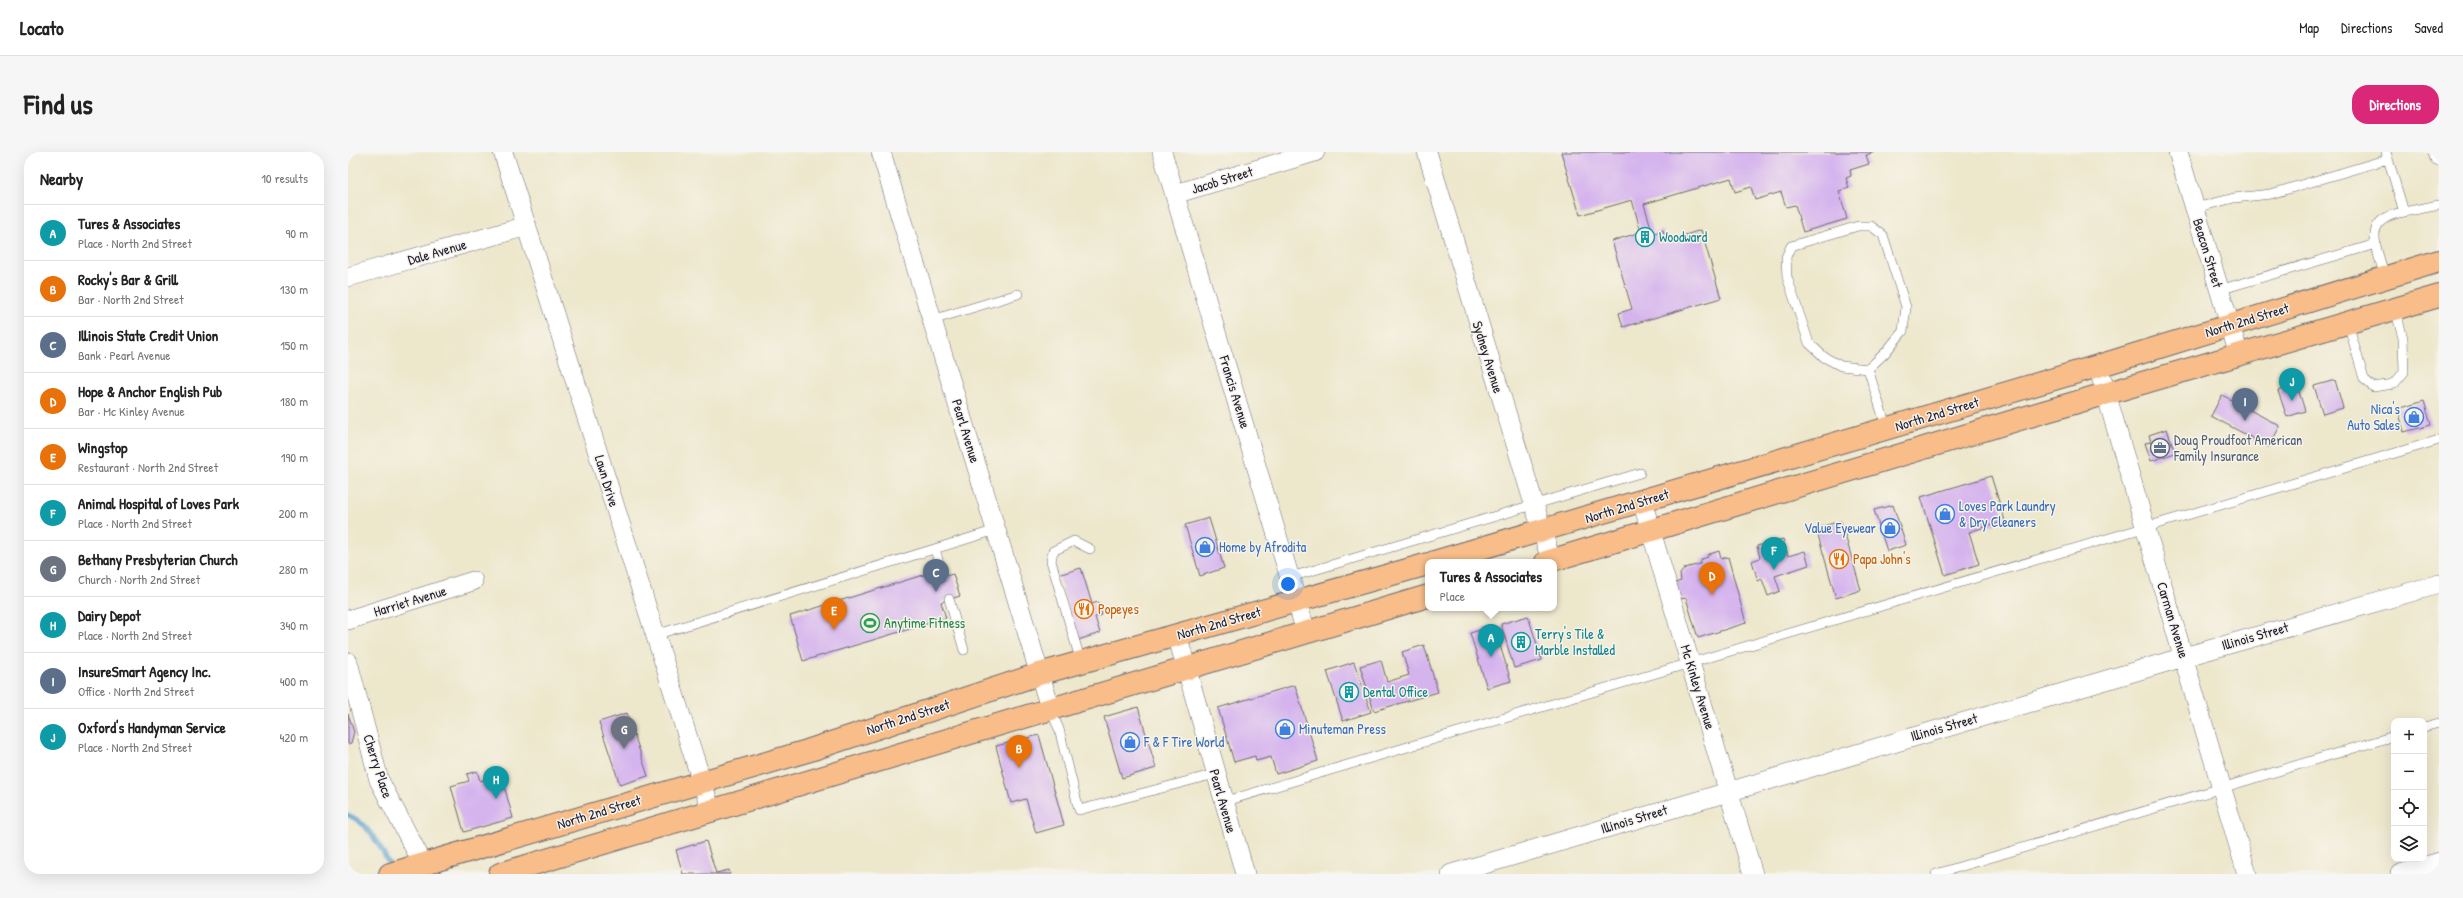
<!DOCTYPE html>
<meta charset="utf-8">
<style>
:root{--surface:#fff;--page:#f6f6f6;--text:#222;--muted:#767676;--line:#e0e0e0;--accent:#db2777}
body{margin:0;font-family:"Patrick Hand",sans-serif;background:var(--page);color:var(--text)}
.controls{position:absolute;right:12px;bottom:12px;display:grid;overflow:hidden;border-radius:8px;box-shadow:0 4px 16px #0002}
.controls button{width:36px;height:36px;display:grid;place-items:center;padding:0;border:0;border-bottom:1px solid var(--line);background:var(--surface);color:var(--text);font:20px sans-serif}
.you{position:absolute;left:940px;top:432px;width:14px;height:14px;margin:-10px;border:3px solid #fff;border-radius:50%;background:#1a73e8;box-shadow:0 0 0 6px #1a73e833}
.badge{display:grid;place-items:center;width:26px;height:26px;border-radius:50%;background:var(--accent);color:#fff;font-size:13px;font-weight:700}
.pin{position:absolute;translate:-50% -33px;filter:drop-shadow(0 1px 2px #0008)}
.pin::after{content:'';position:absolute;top:21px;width:14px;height:12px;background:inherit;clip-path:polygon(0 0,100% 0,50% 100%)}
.popup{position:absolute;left:1077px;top:407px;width:132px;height:52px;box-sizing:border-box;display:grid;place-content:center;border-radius:8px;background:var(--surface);filter:drop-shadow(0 1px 3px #0005);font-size:13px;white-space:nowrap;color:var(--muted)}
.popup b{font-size:15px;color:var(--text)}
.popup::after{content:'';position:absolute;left:50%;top:100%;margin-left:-8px;border:8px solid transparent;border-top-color:var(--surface)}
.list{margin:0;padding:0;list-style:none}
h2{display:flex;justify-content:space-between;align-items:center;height:52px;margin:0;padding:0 16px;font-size:17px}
h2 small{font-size:13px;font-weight:400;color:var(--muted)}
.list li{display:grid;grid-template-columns:26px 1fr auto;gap:12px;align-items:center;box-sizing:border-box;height:56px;padding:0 16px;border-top:1px solid var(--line)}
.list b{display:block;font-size:15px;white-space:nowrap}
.list p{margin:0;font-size:13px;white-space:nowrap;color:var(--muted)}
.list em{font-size:13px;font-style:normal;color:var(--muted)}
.icon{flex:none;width:22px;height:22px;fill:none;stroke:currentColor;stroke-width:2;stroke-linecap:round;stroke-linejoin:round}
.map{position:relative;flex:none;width:2091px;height:722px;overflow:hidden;border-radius:16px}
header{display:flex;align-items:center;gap:24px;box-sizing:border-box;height:56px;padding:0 20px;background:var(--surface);border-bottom:1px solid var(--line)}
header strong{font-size:19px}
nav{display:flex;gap:22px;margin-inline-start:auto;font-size:14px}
.intro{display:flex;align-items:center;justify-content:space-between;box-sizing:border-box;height:96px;padding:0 24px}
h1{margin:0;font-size:28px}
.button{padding:10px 18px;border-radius:16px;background:var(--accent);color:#fff;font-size:14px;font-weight:700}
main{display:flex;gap:24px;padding:0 24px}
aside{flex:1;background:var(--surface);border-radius:16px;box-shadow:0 4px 16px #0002}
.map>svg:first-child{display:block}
</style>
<header>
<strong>Locato</strong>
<nav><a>Map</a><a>Directions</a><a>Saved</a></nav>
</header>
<div class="intro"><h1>Find us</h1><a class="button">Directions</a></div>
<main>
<aside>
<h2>Nearby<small>10 results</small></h2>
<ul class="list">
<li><span class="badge" style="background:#0f9aa8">A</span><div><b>Tures &amp; Associates</b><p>Place · North 2nd Street</p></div><em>90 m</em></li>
<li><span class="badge" style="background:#e8710a">B</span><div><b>Rocky's Bar &amp; Grill</b><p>Bar · North 2nd Street</p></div><em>130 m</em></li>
<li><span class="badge" style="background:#5c6f8a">C</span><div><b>Illinois State Credit Union</b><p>Bank · Pearl Avenue</p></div><em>150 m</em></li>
<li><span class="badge" style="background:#e8710a">D</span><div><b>Hope &amp; Anchor English Pub</b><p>Bar · Mc Kinley Avenue</p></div><em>180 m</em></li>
<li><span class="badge" style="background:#e8710a">E</span><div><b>Wingstop</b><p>Restaurant · North 2nd Street</p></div><em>190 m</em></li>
<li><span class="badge" style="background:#0f9aa8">F</span><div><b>Animal Hospital of Loves Park</b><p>Place · North 2nd Street</p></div><em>200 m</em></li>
<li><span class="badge" style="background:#6b7280">G</span><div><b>Bethany Presbyterian Church</b><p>Church · North 2nd Street</p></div><em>280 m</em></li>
<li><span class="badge" style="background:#0f9aa8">H</span><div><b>Dairy Depot</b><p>Place · North 2nd Street</p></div><em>340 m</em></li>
<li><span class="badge" style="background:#5c6f8a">I</span><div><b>InsureSmart Agency Inc.</b><p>Office · North 2nd Street</p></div><em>400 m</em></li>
<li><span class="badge" style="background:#0f9aa8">J</span><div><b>Oxford's Handyman Service</b><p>Place · North 2nd Street</p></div><em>420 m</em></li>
</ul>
</aside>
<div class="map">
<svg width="2091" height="722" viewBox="0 0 2091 722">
<rect width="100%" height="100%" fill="#f7f3e8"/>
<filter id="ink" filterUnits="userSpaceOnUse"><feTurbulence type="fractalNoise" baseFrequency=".025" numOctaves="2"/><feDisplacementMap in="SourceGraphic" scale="8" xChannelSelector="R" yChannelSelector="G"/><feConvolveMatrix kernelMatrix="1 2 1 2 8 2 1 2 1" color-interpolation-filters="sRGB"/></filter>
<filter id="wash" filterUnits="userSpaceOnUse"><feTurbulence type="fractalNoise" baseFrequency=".012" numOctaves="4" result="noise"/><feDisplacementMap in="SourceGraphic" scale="16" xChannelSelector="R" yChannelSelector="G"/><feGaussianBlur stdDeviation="0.9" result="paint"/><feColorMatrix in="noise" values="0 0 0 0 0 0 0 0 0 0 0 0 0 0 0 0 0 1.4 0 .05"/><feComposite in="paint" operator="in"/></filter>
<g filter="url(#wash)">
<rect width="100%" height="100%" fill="#ede7cc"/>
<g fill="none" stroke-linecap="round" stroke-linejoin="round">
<path stroke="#5aa1d0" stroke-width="5" d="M0 663C21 671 34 698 44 717"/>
</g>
<g id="blocks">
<path fill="#d5b4ee" d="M1213 0H1527L1518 3 1521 12 1502 18 1503 24 1498 26 1501 36 1491 39 1499 67 1455 80 1447 53 1438 55 1433 40 1407 48 1403 35 1387 40 1383 26 1296 52 1305 82 1315 78 1318 89 1353 78 1373 146 1275 175 1271 161 1284 157 1264 89 1293 80 1284 48 1232 63Z
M1987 228 1995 256 1975 262 1966 234Z
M1949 233 1957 259 1939 265 1930 239Z
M1874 243 1932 274 1921 295 1863 264Z
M2076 249 2083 273 2056 280 2050 257Z
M1819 277 1827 301 1803 309 1797 291 1803 290 1801 283Z
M1643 324 1657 369 1621 380 1631 412 1597 423 1573 345Z
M1545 353 1558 393 1539 399 1526 358Z
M861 366 876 416 852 424 837 373Z
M1493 369 1513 438 1488 446 1468 376Z
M1435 387 1440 404 1457 399 1461 413 1427 424 1432 439 1420 444 1414 427 1410 429 1404 409 1412 406 1409 394Z
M1371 399 1373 407 1380 405 1398 471 1350 486 1338 446 1332 447 1327 431 1333 429 1332 422 1337 416 1352 412 1354 407 1360 405 1359 403Z
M733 416 744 452 750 450 754 463 747 465 752 481 730 488 710 423Z
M585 420 587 427 605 422 612 444 593 450 598 466 455 509 442 464Z
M1180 464 1194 508 1166 516 1153 472Z
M1146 474 1163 529 1139 536 1122 481Z
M1076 493 1090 540 1026 559 1012 514 1033 508 1039 530 1061 523 1054 500Z
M1006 510 1023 560 995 569 979 519Z
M947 533 970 609 928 622 923 605 908 609 907 604 886 610 870 556Z
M790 555 808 616 774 626 756 565Z
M279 561 300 624 272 633 251 570Z
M0 562 6 580 3 591 0 592Z
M691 583 716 673 688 681 678 647 663 651 648 594Z
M129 619 132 629 153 623 165 666 116 680 103 634 121 629 119 622Z
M358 689 368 721 381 718 382 722H335L328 698Z"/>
</g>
</g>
<g filter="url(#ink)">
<use href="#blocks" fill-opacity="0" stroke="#69676e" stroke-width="1"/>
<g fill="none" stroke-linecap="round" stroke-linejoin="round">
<defs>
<path id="lane" d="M2038 0 2056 60 2091 53
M1847 56 1886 46 1923 42 2040 7
M2037 126C2029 94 2012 67 2056 60
M1871 138 2028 92
M584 168 670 142
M2000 171 2016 227 2025 235 2046 232 2056 220 2055 186 2047 157
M1520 217 1493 214 1476 205 1461 191 1439 125 1438 105 1443 94 1510 74H1523L1535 83 1558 155 1555 179 1537 201 1520 217 1539 277
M587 397 595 425
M943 425 1292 321
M601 447 616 498
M307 483 648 378
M733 510 703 409 705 399 726 389 742 397
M703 559 711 577 731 658 867 622
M2076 575 2091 571
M875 650 2091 288
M1588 722 2046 584"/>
<path id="street" d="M155 0 363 659
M533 0 703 559
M814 0 958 480
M1079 0 1203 408
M1830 0 1891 203
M2090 0 2091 4
M827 42 967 0
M0 125 179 74
M1750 214 1899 722
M1294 349 1405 722
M0 468 125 429
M829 483 897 722
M0 510 31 628 75 712
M1103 722 1836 505 2091 432
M2052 722 2091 710"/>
<path id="primary" d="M1086 410 1750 214 2091 109
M1198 410 1692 261 2091 144
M42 722 459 599 691 522 1080 412
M152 722 1080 444"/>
</defs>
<use href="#lane" stroke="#69676e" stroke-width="10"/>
<use href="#street" stroke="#69676e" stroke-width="20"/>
<use href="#primary" stroke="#69676e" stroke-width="24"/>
<use href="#lane" stroke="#fff" stroke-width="9"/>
<use href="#street" stroke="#fff" stroke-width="19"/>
<use href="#primary" stroke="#f8bd89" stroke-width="22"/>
</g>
</g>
<defs>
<symbol id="building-ring" viewBox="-11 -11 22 22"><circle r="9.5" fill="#f7f3e8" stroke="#0f9aa8" stroke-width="1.5"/><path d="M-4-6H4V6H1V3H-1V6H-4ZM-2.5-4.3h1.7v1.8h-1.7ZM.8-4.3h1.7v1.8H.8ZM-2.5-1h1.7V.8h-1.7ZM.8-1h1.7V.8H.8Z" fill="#0f9aa8"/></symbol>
<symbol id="shop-ring" viewBox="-11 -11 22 22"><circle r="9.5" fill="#f7f3e8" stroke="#3f7fe0" stroke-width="1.5"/><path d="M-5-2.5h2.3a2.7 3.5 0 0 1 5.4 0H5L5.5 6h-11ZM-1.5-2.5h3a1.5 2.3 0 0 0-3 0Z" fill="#3f7fe0"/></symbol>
<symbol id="office-ring" viewBox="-11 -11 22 22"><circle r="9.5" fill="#f7f3e8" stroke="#5c6f8a" stroke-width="1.5"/><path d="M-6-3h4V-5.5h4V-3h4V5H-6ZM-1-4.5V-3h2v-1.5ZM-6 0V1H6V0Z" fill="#5c6f8a"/></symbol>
<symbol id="restaurant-ring" viewBox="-11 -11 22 22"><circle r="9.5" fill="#f7f3e8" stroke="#e8710a" stroke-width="1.5"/><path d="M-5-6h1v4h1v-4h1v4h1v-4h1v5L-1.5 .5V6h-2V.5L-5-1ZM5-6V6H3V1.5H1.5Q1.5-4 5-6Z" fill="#e8710a"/></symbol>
<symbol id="stadium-ring" viewBox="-11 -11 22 22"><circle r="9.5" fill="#f7f3e8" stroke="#2e9e5b" stroke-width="1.5"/><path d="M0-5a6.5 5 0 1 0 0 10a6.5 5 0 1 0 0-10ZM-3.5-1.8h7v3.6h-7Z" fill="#2e9e5b"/></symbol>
</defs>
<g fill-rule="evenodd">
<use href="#building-ring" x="1286" y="74" width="22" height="22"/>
<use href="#shop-ring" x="2055" y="254" width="22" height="22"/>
<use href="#office-ring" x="1801" y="285" width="22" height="22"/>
<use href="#shop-ring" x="1586" y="351" width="22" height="22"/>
<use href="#shop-ring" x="1531" y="365" width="22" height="22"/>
<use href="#shop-ring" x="846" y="384" width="22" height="22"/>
<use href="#restaurant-ring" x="1480" y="396" width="22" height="22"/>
<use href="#restaurant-ring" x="725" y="446" width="22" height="22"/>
<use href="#stadium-ring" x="511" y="460" width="22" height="22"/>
<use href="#building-ring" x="1162" y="479" width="22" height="22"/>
<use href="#building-ring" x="990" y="529" width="22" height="22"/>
<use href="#shop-ring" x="926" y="566" width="22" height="22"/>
<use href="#shop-ring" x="771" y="579" width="22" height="22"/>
</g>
<g text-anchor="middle" stroke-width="3" stroke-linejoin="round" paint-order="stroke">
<g font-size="14" fill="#22223b" stroke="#f7f3e8">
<text transform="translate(874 28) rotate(-17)" y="5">Jacob Street</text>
<text transform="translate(89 100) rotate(-16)" y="5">Dale Avenue</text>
<text transform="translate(1860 101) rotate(73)" y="5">Beacon Street</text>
<text transform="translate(1899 168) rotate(-17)" y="5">North 2nd Street</text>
<text transform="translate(1140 205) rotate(73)" y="5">Sydney Avenue</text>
<text transform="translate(887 240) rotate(73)" y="5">Francis Avenue</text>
<text transform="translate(1589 262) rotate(-17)" y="5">North 2nd Street</text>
<text transform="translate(618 279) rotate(73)" y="5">Pearl Avenue</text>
<text transform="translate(259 329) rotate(73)" y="5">Lawn Drive</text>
<text transform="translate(1279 354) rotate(-17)" y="5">North 2nd Street</text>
<text transform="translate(62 449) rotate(-17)" y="5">Harriet Avenue</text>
<text transform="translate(1825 468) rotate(73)" y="5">Carman Avenue</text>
<text transform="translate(871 471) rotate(-16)" y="5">North 2nd Street</text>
<text transform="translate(1907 484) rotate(-16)" y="5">Illinois Street</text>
<text transform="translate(1350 535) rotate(73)" y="5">Mc Kinley Avenue</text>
<text transform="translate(560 565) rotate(-18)" y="5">North 2nd Street</text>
<text transform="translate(1596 575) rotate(-16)" y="5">Illinois Street</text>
<text transform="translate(30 614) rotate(72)" y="5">Cherry Place</text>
<text transform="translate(875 649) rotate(74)" y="5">Pearl Avenue</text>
<text transform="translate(251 660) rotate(-17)" y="5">North 2nd Street</text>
<text transform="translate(1286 667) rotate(-17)" y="5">Illinois Street</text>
</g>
<g font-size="14" fill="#0d838f" stroke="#f7f3e8" text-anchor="start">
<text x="1311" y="90">Woodward</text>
<text x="1187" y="487">Terry's Tile &amp;<tspan x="1187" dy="16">Marble Installed</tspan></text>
<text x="1015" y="545">Dental Office</text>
</g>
<g font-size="14" fill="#366cbe" stroke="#f7f3e8" text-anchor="start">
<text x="2052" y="262" text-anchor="end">Nica's<tspan x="2052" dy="16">Auto Sales</tspan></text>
<text x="1611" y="359">Loves Park Laundry<tspan x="1611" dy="16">&amp; Dry Cleaners</tspan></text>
<text x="1528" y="381" text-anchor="end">Value Eyewear</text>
<text x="871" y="400">Home by Afrodita</text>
<text x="951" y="582">Minuteman Press</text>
<text x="796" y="595">F &amp; F Tire World</text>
</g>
<g font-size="14" fill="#4e5e75" stroke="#f7f3e8" text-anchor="start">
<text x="1826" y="293">Doug Proudfoot American<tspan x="1826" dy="16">Family Insurance</tspan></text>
</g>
<g font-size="14" fill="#c56008" stroke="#f7f3e8" text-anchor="start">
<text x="1505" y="412">Papa John's</text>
<text x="750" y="462">Popeyes</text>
</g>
<g font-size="14" fill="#27864d" stroke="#f7f3e8" text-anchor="start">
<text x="536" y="476">Anytime Fitness</text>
</g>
</g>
</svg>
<div class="controls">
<button>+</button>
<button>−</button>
<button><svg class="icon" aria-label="locate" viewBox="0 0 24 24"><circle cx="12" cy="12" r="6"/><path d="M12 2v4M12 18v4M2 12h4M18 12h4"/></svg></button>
<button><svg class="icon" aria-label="layers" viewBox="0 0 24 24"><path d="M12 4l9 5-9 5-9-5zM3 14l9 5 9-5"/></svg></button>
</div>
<div class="you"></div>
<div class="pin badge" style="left:1143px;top:505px;background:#0f9aa8">A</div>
<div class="popup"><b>Tures &amp; Associates</b>Place</div>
<div class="pin badge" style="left:671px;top:616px;background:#e8710a">B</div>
<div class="pin badge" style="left:588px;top:440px;background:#5c6f8a">C</div>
<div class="pin badge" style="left:1364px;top:443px;background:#e8710a">D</div>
<div class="pin badge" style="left:486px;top:478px;background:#e8710a">E</div>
<div class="pin badge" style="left:1426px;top:418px;background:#0f9aa8">F</div>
<div class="pin badge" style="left:276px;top:597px;background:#6b7280">G</div>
<div class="pin badge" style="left:148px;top:647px;background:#0f9aa8">H</div>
<div class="pin badge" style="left:1897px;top:269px;background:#5c6f8a">I</div>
<div class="pin badge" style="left:1944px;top:249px;background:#0f9aa8">J</div>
</div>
</main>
